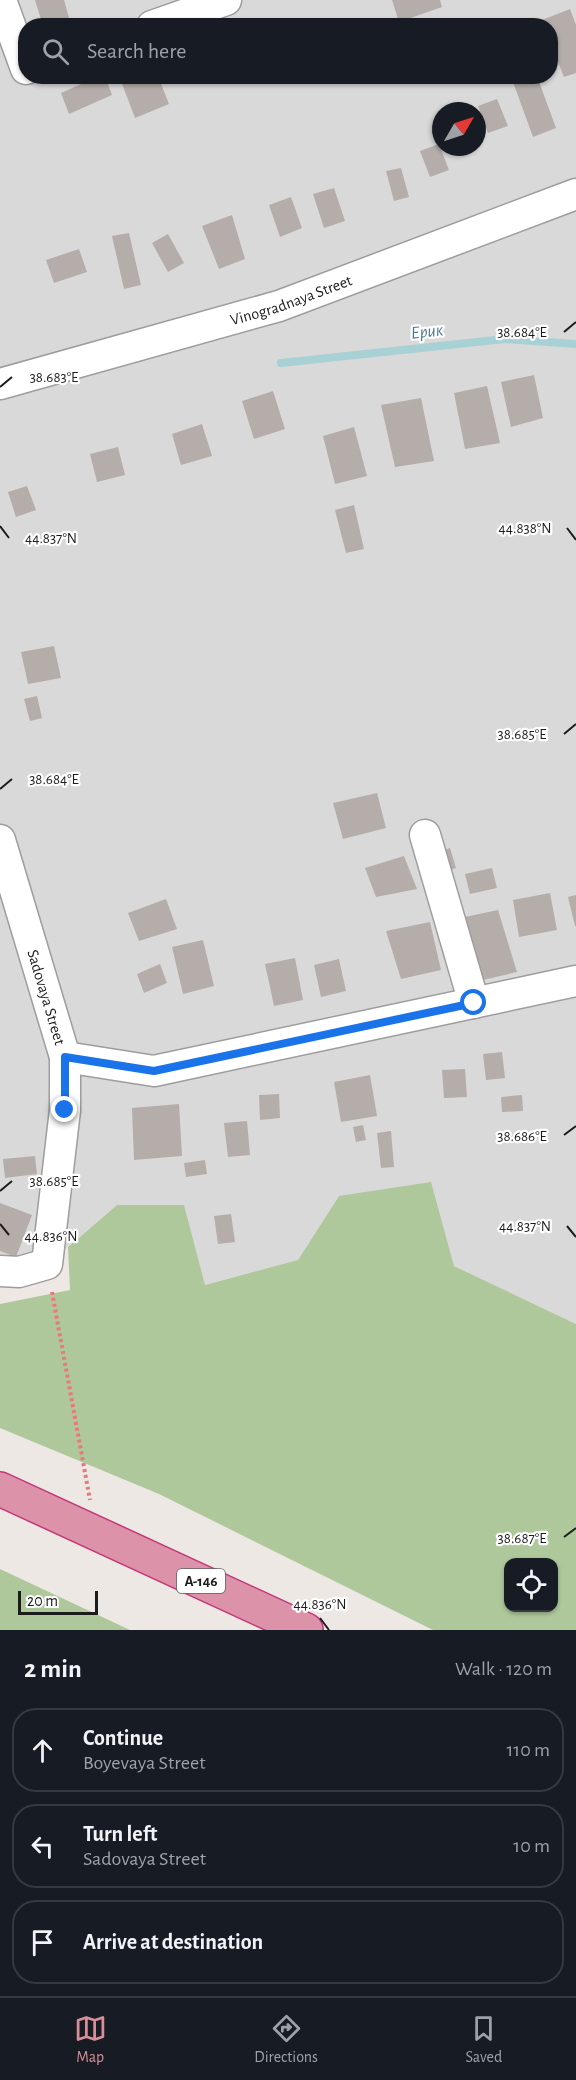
<!DOCTYPE html>
<meta charset="utf-8">
<style>
:root{--surface:#171b24;--page:#242831;--text:#f1f3f6;--muted:#9ea1a6;--line:#363941;--accent:#d68f99}
body{margin:0;font-family:"Alegreya Sans",sans-serif;background:var(--page);color:var(--text)}
.controls{position:absolute;right:18px;bottom:18px;display:grid;overflow:hidden;border-radius:12px;box-shadow:0 2px 4px #0004}
.controls button{width:54px;height:54px;display:grid;place-items:center;padding:0;border:0;border-bottom:2px solid var(--line);background:var(--surface);color:var(--text);font:30px sans-serif}
.compass{position:absolute;left:432px;top:102px;width:54px;height:54px;border-radius:50%;background:var(--surface);box-shadow:0 2px 4px #0004;rotate:51deg}
.scale{position:absolute;left:18px;bottom:15px;width:80px;box-sizing:border-box;padding-left:6px;border:3px solid #1c1c1c;border-top:0;font-size:16px;line-height:21px;white-space:nowrap;color:#1c1c1c;-webkit-text-stroke:4px #fff;paint-order:stroke}
.stop{position:absolute;width:18px;height:18px;margin:-14px;border:4px solid #1a73e8;border-radius:50%;background:#fff}
.stop.end{background:#1a73e8;border-color:#fff;box-shadow:0 2px 6px #0008}
.list{margin:0;padding:0;list-style:none}
h2{display:flex;justify-content:space-between;align-items:center;height:78px;margin:0;padding:0 24px;font-size:26px}
h2 small{font-size:20px;font-weight:400;color:var(--muted)}
.list li{display:grid;grid-template-columns:39px 1fr auto;gap:18px;align-items:center;box-sizing:border-box;height:84px;margin:0 12px 12px;padding:0 12px;border:2px solid var(--line);border-radius:24px}
.list b{display:block;font-size:22px;white-space:nowrap}
.list p{margin:0;font-size:20px;white-space:nowrap;color:var(--muted)}
.list em{font-size:20px;font-style:normal;color:var(--muted)}
.icon{flex:none;width:33px;height:33px;fill:none;stroke:currentColor;stroke-width:2;stroke-linecap:round;stroke-linejoin:round}
.map{position:relative;flex:none;width:576px;height:1630px;overflow:hidden}
.search{position:absolute;background:var(--surface);box-shadow:0 2px 4px #0004;left:18px;right:18px;top:18px;height:66px;display:flex;align-items:center;gap:15px;box-sizing:border-box;padding:0 21px;border-radius:24px;color:var(--muted);font-size:22px}
.sheet{height:366px;background:var(--surface)}
nav{display:flex;justify-content:space-around;align-items:center;box-sizing:border-box;height:84px;border-top:2px solid var(--line);background:var(--surface);font-size:16px;color:var(--muted)}
nav a{display:grid;justify-items:center;gap:3px}
nav .on{color:var(--accent)}
.map>svg:first-child{display:block}
</style>
<div class="map">
<svg width="576" height="1630" viewBox="0 0 576 1630">
<rect width="100%" height="100%" fill="#ede8e3"/>
<path fill="#dad9d9" fill-rule="evenodd" d="M0 0H576V1324L454 1266 339 1196 298 1260 205 1285 117 1205 47 1264 0 1263ZM26 26H550V76H26ZM441 111H477V147H441Z"/>
<path fill="#aec89c" fill-rule="evenodd" d="M431 1182 454 1266 576 1324V1630H433L159 1494 0 1428V1304L70 1290 68 1247 117 1205H184L205 1285 298 1260 339 1196ZM508 1562H554V1608H508Z
M0 1569 130 1630H0Z"/>
<g fill="none" stroke-linecap="round" stroke-linejoin="round">
<path stroke="#a8d1d6" stroke-width="8" d="M281 363 505 339 576 344"/>
</g>
<path fill="#b5ada9" d="M35 0H64L70 21 54 26H43Z
M392 0H440L442 7 399 22Z
M570 9 576 25V73L564 77 550 42V26H544L542 20Z
M99 76H105L112 95 69 114 61 93Z
M119 76H158L169 104 135 118Z
M529 76H537L556 128 533 137 513 82Z
M497 99 508 126 488 133 478 106Z
M439 144 449 170 430 177 420 151Z
M401 168 409 197 394 201 386 171Z
M334 188 345 221 324 228 313 194Z
M291 197 302 228 280 237 269 205Z
M232 215 245 259 219 269 202 226Z
M129 233 141 285 124 289 112 236Z
M168 234 184 263 168 272 152 243Z
M79 249 87 272 54 283 46 260Z
M534 375 543 418 511 427 501 382Z
M487 386 500 443 465 449 454 393Z
M273 391 285 429 254 439 242 401Z
M421 398 434 461 395 467 381 405Z
M202 424 212 456 181 465 172 434Z
M354 427 367 476 335 484 323 436Z
M118 447 125 475 97 482 90 454Z
M27 486 36 510 16 517 8 492Z
M354 505 364 549 346 553 335 510Z
M54 646 61 678 28 684 21 652Z
M37 696 42 718 30 721 24 699Z
M377 793 386 828 343 839 333 803Z
M450 848 456 868 446 871 441 851Z
M404 856 417 889 376 897 365 868Z
M492 868 497 888 470 894 465 874Z
M550 893 557 930 519 937 513 900Z
M576 895V926H575L568 897Z
M166 899 177 929 139 941 128 913Z
M498 910 517 972 483 980 465 917Z
M430 922 441 970 401 979 386 931Z
M203 940 214 986 183 994 172 947Z
M295 958 303 1000 274 1006 265 964Z
M339 959 346 991 321 997 314 965Z
M160 964 167 983 144 993 137 974Z
M502 1052 505 1078 486 1080 483 1054Z
M465 1069 467 1097 444 1098 442 1070Z
M370 1075 377 1116 341 1122 334 1082Z
M279 1094 280 1118 260 1120 259 1095Z
M522 1095 523 1111 502 1112 501 1097Z
M179 1104 182 1156 134 1160 132 1108Z
M247 1121 250 1155 228 1157 224 1123Z
M363 1125 366 1140 356 1142 353 1127Z
M391 1131 394 1167 381 1168 377 1133Z
M35 1156 37 1174 5 1178 3 1159Z
M205 1160 207 1174 186 1177 184 1163Z
M0 1203 32 1215 16 1257 0 1251Z
M231 1214 235 1242 218 1244 214 1216Z"/>
<g fill="none" stroke-linecap="round" stroke-linejoin="round">
<defs>
<g id="minor">
<path d="M1 0 26 69"/>
<path d="M152 26 226 0"/>
<path id="s1" d="M0 384 279 306 576 194"/>
<path d="M425 835 474 1003"/>
<path id="s2" d="M0 840 65 1057V1110L47 1264 19 1272 0 1271"/>
<path d="M65 1057 154 1071 576 981"/>
</g>
<path id="highway" d="M0 1489 306 1630"/>
</defs>
<use href="#minor" stroke="#9d9d9d" stroke-width="33"/>
<use href="#highway" stroke="#c43678" stroke-width="36"/>
<path stroke="#ea7779" stroke-width="4" stroke-dasharray="3 3" stroke-linecap="butt" d="M52 1292 90 1500"/>
<use href="#minor" stroke="#fff" stroke-width="30"/>
<use href="#highway" stroke="#dc92a9" stroke-width="33"/>
</g>
<g fill="none" stroke-linecap="round" stroke-linejoin="round">
<path stroke="#1a73e8" stroke-width="8" d="M65 1110V1057L154 1071 474 1003"/>
</g>
<path fill="none" stroke="#1c1c1c" stroke-width="2" d="M564 332 576 322M0 387 12 377M0 526 9 538M567 528 576 540M564 734 576 724M0 789 12 779M564 1135 576 1126M0 1191 12 1181M0 1224 9 1235M567 1226 576 1237M564 1537 576 1528M320 1618 329 1630"/>
<g text-anchor="middle" stroke-width="4.5" stroke-linejoin="round" paint-order="stroke">
<rect fill="#fff" stroke="#606060" stroke-width="1.5" x="177" y="1569" width="48" height="24" rx="4.5"/>
<g font-size="15" font-weight="bold" fill="#1c1c1c">
<text x="201" y="1586">А-146</text>
</g>
<g font-size="16" fill="#1c1c1c" stroke="#fff">
<text dy="6" stroke="none"><textPath href="#s1" startOffset="303">Vinogradnaya Street</textPath></text>
<text dy="6" stroke="none"><textPath href="#s2" startOffset="164">Sadovaya Street</textPath></text>
</g>
<g font-size="18" font-style="italic" fill="#4d7893" stroke="#fff">
<text transform="translate(427 331) rotate(-6)" y="6">Ерик</text>
</g>
</g>
<g font-size="15" text-anchor="middle" fill="#1c1c1c" stroke="#fff" stroke-width="4.5" stroke-linejoin="round" paint-order="stroke">
<text x="522" y="337">38.684°E</text>
<text x="54" y="382">38.683°E</text>
<text x="525" y="533">44.838°N</text>
<text x="51" y="543">44.837°N</text>
<text x="522" y="739">38.685°E</text>
<text x="54" y="784">38.684°E</text>
<text x="522" y="1141">38.686°E</text>
<text x="54" y="1186">38.685°E</text>
<text x="525" y="1231">44.837°N</text>
<text x="51" y="1241">44.836°N</text>
<text x="522" y="1543">38.687°E</text>
<text x="320" y="1609">44.836°N</text>
</g>
</svg>
<div class="controls">
<button><svg class="icon" aria-label="locate" viewBox="0 0 24 24"><circle cx="12" cy="12" r="6"/><path d="M12 2v4M12 18v4M2 12h4M18 12h4"/></svg></button>
</div>
<svg class="compass" viewBox="-18 -18 36 36"><path d="M0-13l5 13h-10z" fill="#e53935"/><path d="M0 13l5-13h-10z" fill="#9ea1a6"/></svg>
<div class="scale">20 m</div>
<div class="stop" style="left:474px;top:1003px"></div>
<div class="stop end" style="left:65px;top:1110px"></div>
<div class="search"><svg class="icon" aria-label="search" viewBox="0 0 24 24"><circle cx="10" cy="10" r="6"/><path d="M15 15l6 6"/></svg>Search here</div>
</div>
<section class="sheet">
<h2>2 min<small>Walk · 120 m</small></h2>
<ul class="list">
<li><svg class="icon" aria-label="ahead" viewBox="0 0 24 24"><path d="M12 20V5M6 11l6-6 6 6"/></svg><div><b>Continue</b><p>Boyevaya Street</p></div><em>110 m</em></li>
<li><svg class="icon" aria-label="left" viewBox="0 0 24 24"><path d="M17 20v-9H6M10 6l-5 5 5 5"/></svg><div><b>Turn left</b><p>Sadovaya Street</p></div><em>10 m</em></li>
<li><svg class="icon" aria-label="arrive" viewBox="0 0 24 24"><path d="M6 21V4h12l-3 4 3 4H6"/></svg><div><b>Arrive at destination</b></div></li>
</ul>
</section>
<nav>
<a class="on"><svg class="icon" aria-label="map" viewBox="0 0 24 24"><path d="M3 6l6-2 6 2 6-2v14l-6 2-6-2-6 2zM9 4v14M15 6v14"/></svg>Map</a>
<a><svg class="icon" aria-label="directions" viewBox="0 0 24 24"><path d="M12 3l9 9-9 9-9-9zM9 14v-3h6M13 9l2 2-2 2"/></svg>Directions</a>
<a><svg class="icon" aria-label="saved" viewBox="0 0 24 24"><path d="M7 4h10v16l-5-4-5 4z"/></svg>Saved</a>
</nav>
